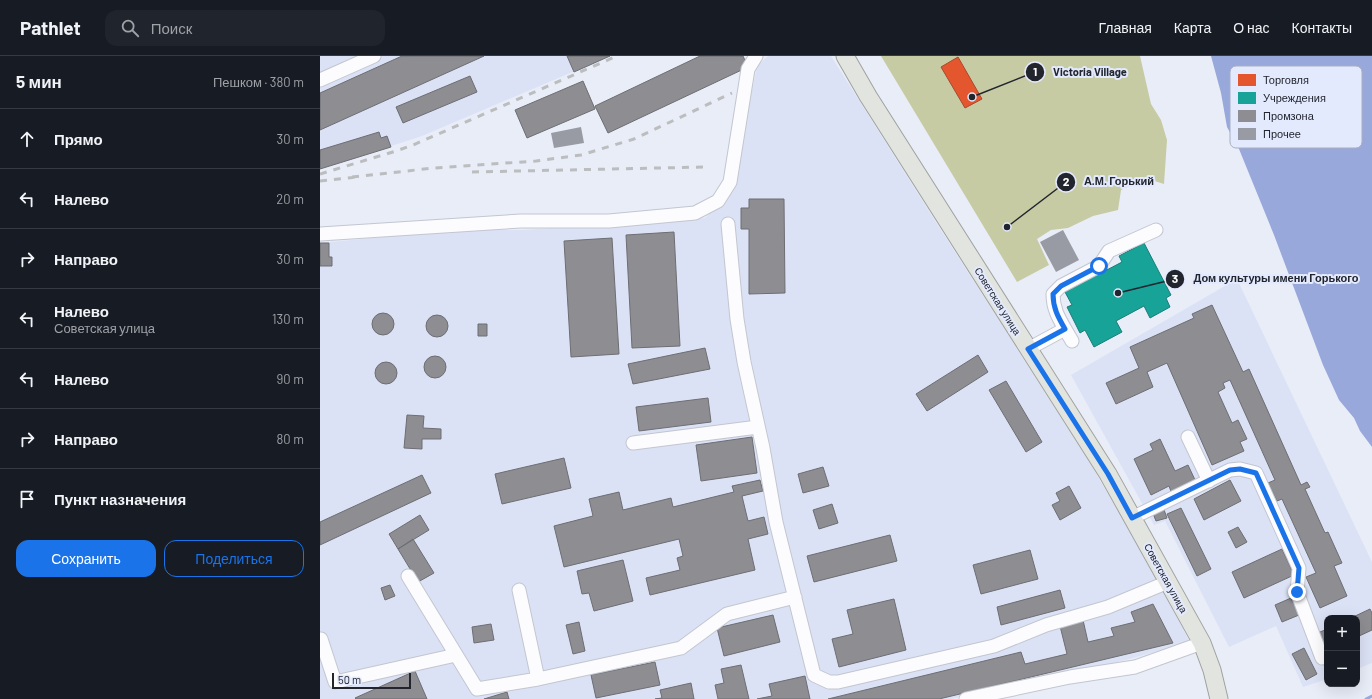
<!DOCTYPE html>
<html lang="ru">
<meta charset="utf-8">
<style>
:root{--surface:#171b24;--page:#20242c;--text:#f1f3f6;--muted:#9ea1a6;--line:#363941;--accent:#1a73e8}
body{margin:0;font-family:Barlow,sans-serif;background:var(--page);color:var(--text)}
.controls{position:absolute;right:12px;bottom:12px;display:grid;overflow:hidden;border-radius:8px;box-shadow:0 4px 16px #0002}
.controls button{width:36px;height:36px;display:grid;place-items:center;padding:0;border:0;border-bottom:1px solid var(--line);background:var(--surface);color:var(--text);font:20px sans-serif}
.scale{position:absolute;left:12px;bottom:10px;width:79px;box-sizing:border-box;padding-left:4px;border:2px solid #22252e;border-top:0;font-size:11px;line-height:14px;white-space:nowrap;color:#22252e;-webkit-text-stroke:3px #e3eafe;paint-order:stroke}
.stop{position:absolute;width:12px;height:12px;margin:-9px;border:3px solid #1a73e8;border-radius:50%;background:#fff}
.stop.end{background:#1a73e8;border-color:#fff;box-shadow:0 1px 4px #0008}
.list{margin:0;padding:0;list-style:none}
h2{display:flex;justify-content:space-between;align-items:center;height:52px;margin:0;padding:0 16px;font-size:17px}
h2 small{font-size:13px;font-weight:400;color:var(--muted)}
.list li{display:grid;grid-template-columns:26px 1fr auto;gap:12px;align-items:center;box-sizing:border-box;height:60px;padding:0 16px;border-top:1px solid var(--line)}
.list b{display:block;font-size:15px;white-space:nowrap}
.list p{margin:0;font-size:13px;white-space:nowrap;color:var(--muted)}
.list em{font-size:13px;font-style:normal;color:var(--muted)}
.actions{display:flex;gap:8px;padding:12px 16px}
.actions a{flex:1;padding:9px 0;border:1px solid var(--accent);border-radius:12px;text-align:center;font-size:14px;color:var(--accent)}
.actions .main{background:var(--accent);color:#fff}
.icon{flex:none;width:22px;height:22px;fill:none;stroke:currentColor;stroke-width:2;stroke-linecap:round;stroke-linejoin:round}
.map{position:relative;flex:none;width:1052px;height:643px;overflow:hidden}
header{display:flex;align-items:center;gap:24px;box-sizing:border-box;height:56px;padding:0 20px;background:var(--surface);border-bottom:1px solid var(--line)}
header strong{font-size:19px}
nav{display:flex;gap:22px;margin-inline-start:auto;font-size:14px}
.search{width:280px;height:36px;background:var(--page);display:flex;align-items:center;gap:10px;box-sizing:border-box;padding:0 14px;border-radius:12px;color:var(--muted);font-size:15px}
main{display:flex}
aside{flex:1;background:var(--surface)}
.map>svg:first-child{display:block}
</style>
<header>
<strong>Pathlet</strong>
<div class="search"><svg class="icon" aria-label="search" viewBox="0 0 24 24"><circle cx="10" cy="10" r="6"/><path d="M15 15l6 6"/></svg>Поиск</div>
<nav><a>Главная</a><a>Карта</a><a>О нас</a><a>Контакты</a></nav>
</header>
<main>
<aside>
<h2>5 мин<small>Пешком · 380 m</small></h2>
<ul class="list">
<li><svg class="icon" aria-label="ahead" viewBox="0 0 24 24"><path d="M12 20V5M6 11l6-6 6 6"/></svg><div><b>Прямо</b></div><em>30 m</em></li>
<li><svg class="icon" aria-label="left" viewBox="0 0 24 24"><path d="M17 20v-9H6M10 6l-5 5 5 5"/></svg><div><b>Налево</b></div><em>20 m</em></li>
<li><svg class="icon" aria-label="right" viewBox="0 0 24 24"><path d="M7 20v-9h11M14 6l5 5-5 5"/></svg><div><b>Направо</b></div><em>30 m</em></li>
<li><svg class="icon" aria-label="left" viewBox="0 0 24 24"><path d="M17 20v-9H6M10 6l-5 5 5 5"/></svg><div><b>Налево</b><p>Советская улица</p></div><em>130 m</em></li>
<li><svg class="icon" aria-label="left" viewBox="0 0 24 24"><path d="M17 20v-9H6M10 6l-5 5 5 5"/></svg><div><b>Налево</b></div><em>90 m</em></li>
<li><svg class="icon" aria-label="right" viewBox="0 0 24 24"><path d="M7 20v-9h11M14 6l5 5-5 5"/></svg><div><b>Направо</b></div><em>80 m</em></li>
<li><svg class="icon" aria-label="arrive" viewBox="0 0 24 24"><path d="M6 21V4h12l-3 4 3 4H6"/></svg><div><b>Пункт назначения</b></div></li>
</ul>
<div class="actions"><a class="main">Сохранить</a><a>Поделиться</a></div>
</aside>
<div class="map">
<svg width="1052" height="643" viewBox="0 0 1052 643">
<rect width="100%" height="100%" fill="#e9edf8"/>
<path fill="#dce2f5" d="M0 0H290L102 80 0 113Z
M448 0H511L619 171 767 402 827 504 870 586 802 605 631 643H0V187L136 174H201L385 162 411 136 437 10Z
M917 223 1052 506V607L1037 613V562H1007V623L983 631 956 570 909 591 845 465 834 469 751 319Z"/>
<path fill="#c6cba4" d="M561 0H820L831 48 841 64 847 84 844 128 825 122 801 134 798 154 773 160 748 172 731 174 717 183 729 209 697 226Z"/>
<path fill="#98a8db" d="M891 0H1052V391L1040 375 1034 362 1019 344 1003 309 954 179 919 93 907 71 901 37Z"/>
<path fill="#e4572e" stroke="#aa482e" d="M638 1 662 43 645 52 621 11Z"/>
<path fill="#17a398" stroke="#1a7d78" d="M824 187 851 239 846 242 850 251 830 262 824 250 796 265 802 276 774 291 765 274 760 277 747 251 752 249 745 236 802 206 799 200Z"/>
<path fill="#8d8d92" stroke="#6d6e74" d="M82 0H164L0 74V37Z
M247 0H290L254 16Z
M380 0H423L428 11 288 77 275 50Z
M150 20 157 36 83 67 76 51Z
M263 25 275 53 207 82 195 54Z
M59 76 61 82 67 80 71 91 0 113V94Z
M429 143H464L465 237 429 238V173H421V152H429Z
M354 176 360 290 312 292 306 179Z
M292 182 299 298 251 301 244 185Z
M0 187H9V201H12V210H0Z
M892 249 923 316 929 313 981 429 987 426 990 431 985 433 1005 477 1008 476 1022 507 1014 510 1027 540 1000 552 986 521 996 517 962 443 957 445 948 427 955 424 910 324 903 327 905 332 898 336 912 367 918 364 927 383 920 386 924 395 892 409 847 307 827 316 833 331 796 348 786 327 819 312 810 291 874 262 872 258Z
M52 268a11 11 0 1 1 22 0a11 11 0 1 1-22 0Z
M106 270a11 11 0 1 1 22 0a11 11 0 1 1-22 0Z
M158 268H167V280H158Z
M385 292 390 313 313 328 308 308Z
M658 299 668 316 607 355 596 338Z
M104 311a11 11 0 1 1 22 0a11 11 0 1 1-22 0Z
M55 317a11 11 0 1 1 22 0a11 11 0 1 1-22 0Z
M686 325 722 386 706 396 669 334Z
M388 342 391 366 319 375 316 351Z
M87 359 104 360 103 372 121 373V383H102V393L84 392Z
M432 381 437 417 381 425 376 389Z
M840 383 855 415 868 409 876 426 852 438 849 430 831 439 814 403 833 394 830 388Z
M244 402 251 432 182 448 175 418Z
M503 411 509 430 483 437 478 418Z
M102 419 111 437 0 489V466Z
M440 424 443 435 422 440 428 465 444 461 448 478 428 483 435 514 330 539 326 522 360 514 357 502 363 500 359 483 244 511 234 470 273 460 269 443 299 436 303 454 351 442 353 451 414 436 412 430Z
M910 424 921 445 884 464 874 443Z
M749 430 761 452 740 464 732 449 740 445 736 437Z
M512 448 518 467 499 473 493 454Z
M843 451 847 462 836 465 832 455Z
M861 452 891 513 877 520 847 458Z
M100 459 109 474 78 493 69 478Z
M918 471 927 486 916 492 908 476Z
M570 479 577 505 494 526 487 500Z
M93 483 114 517 98 526 78 493Z
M962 493 974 519 924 542 912 516Z
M710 494 718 523 661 538 653 509Z
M303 504 313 545 274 555 269 537 262 538 257 515Z
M70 529 75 540 65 544 61 532Z
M740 534 745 552 681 569 677 551Z
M971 542 979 559 962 566 955 549Z
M574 543 586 594 519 611 512 583 533 578 527 554Z
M833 548 853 587 619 643H508L701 596 705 608 747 598 740 570 763 564 768 586 794 580 791 572 815 566 811 556Z
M1050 553 1052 557V574L1037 581V562H1031Z
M453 559 460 586 404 600 397 572Z
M259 566 265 595 253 598 246 569Z
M171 568 174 584 154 587 152 571Z
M1007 573V594L1006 595 998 577Z
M984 592 997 618 986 624 972 598Z
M335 606 340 629 276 642 271 619Z
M421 609 429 643H398L395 629 404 627 401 613Z
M95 615 107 643H36L35 642Z
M485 620 490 643H437L452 640 449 628Z
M371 627 374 643H335L342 642 340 634Z
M187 636 189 643H164Z"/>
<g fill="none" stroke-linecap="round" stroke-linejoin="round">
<path stroke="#98a8db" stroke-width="3" d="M1046 643 1052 640"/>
</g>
<path fill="#989ba4" d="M261 71 264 87 234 92 231 77Z
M743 174 759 204 736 216 720 186Z"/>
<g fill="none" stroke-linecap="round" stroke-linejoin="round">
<defs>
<path id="minor" d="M0 24 54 0
M408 168 417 263 424 306 443 392 456 466 494 619 509 626H518L674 590 726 569 788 551 848 526
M0 178 201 165H289L375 157 398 145 410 126 428 13 436 0
M745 273 752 285
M708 293 745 273C738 261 733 252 733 238L741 230 779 210 789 195 836 174
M868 381 889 425
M313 387 438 371
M812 462 910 414 920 413 936 417 979 512 977 536 1002 602
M88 520 157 633 218 623 361 592 407 558 475 541
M199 534 218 623
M1 583 15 626 136 599
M646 643 750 621 815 611 882 587"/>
<path id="major" d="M525 0 548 40 788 418 882 587 892 614 899 643"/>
</defs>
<use href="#minor" stroke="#c2c6d0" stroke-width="15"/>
<use href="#major" stroke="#9fa29f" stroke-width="19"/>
<use href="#minor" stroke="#fcfcfe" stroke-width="13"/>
<use href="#major" stroke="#e2e4e0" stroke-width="17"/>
<path stroke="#bbbdbf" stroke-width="3" stroke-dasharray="7 7" stroke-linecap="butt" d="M152 116 385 111
M0 118 76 95 93 89 297 0
M32 121 114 112 216 105 261 99 314 83 412 37
M0 125 38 121"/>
</g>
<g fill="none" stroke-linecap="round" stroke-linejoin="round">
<path stroke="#1a73e8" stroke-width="5" d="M779 210 741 230 733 238C733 252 738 261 745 273L708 293 788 418 812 462 910 414 920 413 936 417 979 512 977 536"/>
</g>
<g text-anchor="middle" stroke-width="4" stroke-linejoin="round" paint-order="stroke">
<g font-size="10" fill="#22252e" stroke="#e3eafe">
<text transform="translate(678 245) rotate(58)" y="4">Советская улица</text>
<text transform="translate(846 522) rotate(61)" y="4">Советская улица</text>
</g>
</g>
<rect x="910" y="10" width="132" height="82" rx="6" fill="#e3eafe" stroke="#a9afc0" stroke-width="1"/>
<rect x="918" y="18" width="18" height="12" fill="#e4572e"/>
<rect x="918" y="36" width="18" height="12" fill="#17a398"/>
<rect x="918" y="54" width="18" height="12" fill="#8d8d92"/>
<rect x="918" y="72" width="18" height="12" fill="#989ba4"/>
<g font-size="11" fill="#22252e">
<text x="943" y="28">Торговля</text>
<text x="943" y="46">Учреждения</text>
<text x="943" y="64">Промзона</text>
<text x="943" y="82">Прочее</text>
</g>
<path fill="none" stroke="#22252e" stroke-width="1.5" d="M652 41L715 16M687 171L746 126M798 237L855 223"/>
<g fill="#22252e" stroke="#e3eafe" stroke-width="1.5">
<circle cx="652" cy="41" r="4"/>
<circle cx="687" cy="171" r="4"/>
<circle cx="798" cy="237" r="4"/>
<circle cx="715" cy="16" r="10"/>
<circle cx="746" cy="126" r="10"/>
<circle cx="855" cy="223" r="10"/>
</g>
<g font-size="12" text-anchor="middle" font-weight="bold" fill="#fff">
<text x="715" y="20">1</text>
<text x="746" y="130">2</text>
<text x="855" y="227">3</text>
</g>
<g font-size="11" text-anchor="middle" font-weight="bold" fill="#22252e" stroke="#e3eafe" stroke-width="4" stroke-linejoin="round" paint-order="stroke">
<text x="770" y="20">Victoria Village</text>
<text x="799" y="129">А.М. Горький</text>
<text x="956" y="226">Дом культуры имени Горького</text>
</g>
</svg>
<div class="controls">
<button>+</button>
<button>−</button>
</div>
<div class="scale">50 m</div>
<div class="stop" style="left:779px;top:210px"></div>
<div class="stop end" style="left:977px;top:536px"></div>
</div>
</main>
